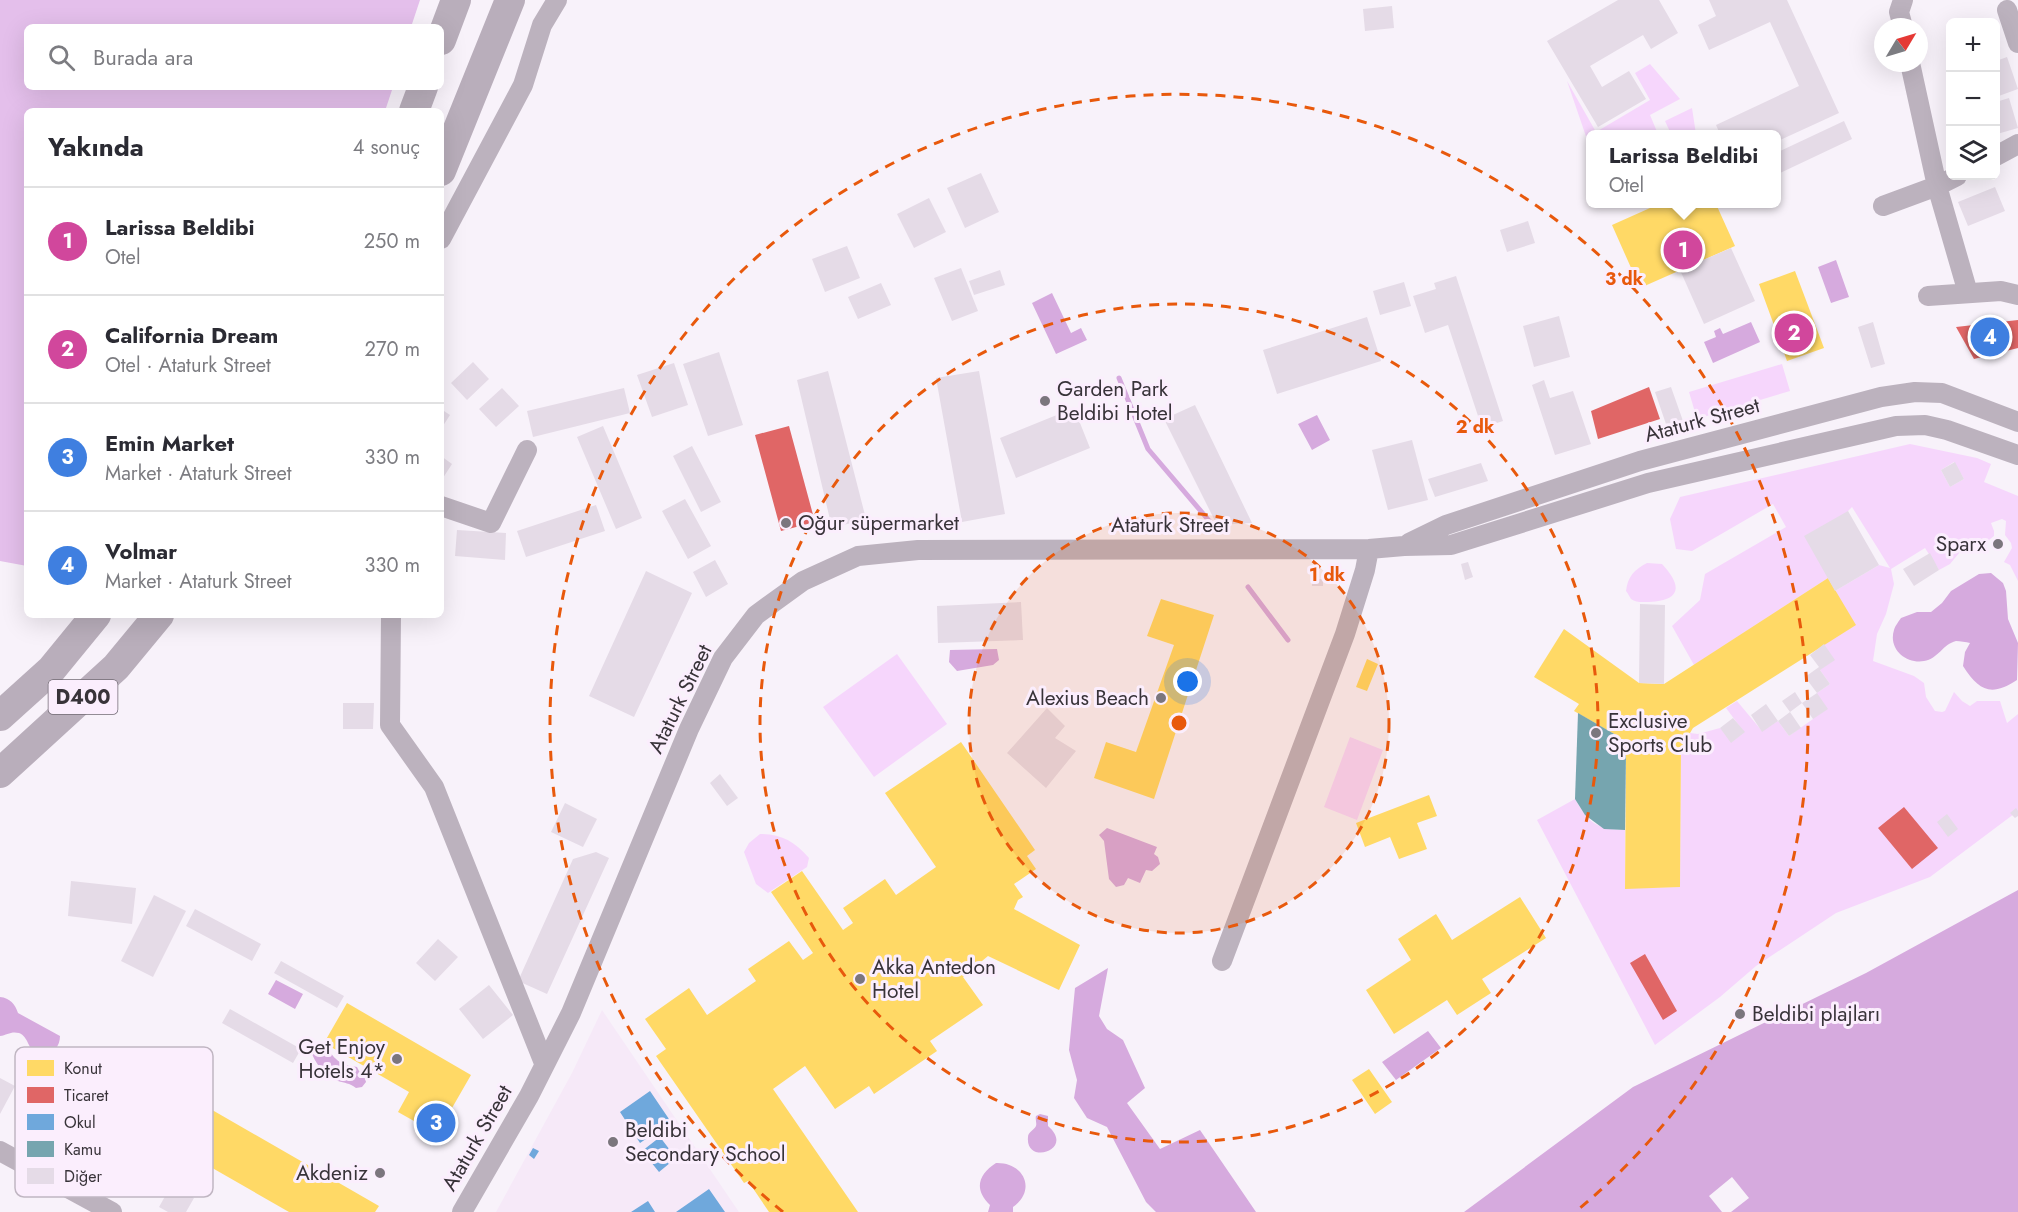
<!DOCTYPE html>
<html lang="tr">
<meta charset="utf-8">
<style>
:root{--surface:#fff;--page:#f7f7f7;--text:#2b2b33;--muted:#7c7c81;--line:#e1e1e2;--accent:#2563eb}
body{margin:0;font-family:Jost,sans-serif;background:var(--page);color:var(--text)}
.controls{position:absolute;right:18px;top:18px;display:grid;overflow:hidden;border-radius:9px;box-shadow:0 6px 24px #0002}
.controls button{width:54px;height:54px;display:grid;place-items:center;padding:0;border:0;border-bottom:2px solid var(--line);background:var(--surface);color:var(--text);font:30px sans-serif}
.compass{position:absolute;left:1874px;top:18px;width:54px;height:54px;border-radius:50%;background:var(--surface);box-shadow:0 6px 24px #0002;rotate:52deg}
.you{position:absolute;left:1188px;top:682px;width:21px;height:21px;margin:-15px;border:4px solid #fff;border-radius:50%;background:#1a73e8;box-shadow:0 0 0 9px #1a73e833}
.badge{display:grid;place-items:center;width:39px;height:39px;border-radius:50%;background:var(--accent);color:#fff;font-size:20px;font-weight:700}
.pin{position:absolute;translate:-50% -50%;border:3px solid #fff;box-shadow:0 2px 6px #0006}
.popup{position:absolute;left:1586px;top:130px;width:195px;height:78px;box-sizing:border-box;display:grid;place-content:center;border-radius:9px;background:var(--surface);filter:drop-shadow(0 2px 4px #0005);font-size:20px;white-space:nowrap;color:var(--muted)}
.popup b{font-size:22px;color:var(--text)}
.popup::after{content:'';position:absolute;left:50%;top:100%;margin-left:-12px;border:12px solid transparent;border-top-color:var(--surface)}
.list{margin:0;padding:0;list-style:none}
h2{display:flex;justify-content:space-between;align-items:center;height:78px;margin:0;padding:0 24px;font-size:26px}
h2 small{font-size:20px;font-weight:400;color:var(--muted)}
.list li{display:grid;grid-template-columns:39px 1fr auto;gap:18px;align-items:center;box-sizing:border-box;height:108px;padding:0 24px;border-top:2px solid var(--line)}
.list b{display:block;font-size:22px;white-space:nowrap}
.list p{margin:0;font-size:20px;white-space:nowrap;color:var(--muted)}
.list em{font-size:20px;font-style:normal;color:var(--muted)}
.icon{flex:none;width:33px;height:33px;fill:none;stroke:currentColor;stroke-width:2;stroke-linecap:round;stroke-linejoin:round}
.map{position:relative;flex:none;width:2018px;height:1212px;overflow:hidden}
.search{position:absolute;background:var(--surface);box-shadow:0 6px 24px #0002;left:24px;top:24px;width:420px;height:66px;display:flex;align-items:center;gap:15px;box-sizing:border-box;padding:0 21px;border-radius:9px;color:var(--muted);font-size:22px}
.panel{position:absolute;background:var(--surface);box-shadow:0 6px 24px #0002;left:24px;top:108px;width:420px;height:510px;border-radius:9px}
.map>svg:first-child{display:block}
</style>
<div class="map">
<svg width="2018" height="1212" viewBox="0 0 2018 1212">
<rect width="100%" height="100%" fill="#f8f2fa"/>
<path fill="#f6e9f8" d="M602 1010 739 1212H496L572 1073Z"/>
<path fill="#f6d6fc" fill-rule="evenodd" d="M1650 64 1680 99 1650 115 1658 134H1590V148L1567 81 1596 132 1650 100 1635 73Z
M1692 108 1696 134H1671L1665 121Z
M1782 364 1790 391 1697 419 1689 392Z
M1910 444 1977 458 1991 464 1984 482 2018 496V581L2010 565 2004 562 2012 548 2011 543 2005 535 2006 521 2002 519 1991 523 1994 531V536L1989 540 1969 541 1950 564 1939 570 1925 548 1891 569 1894 584 1886 614 1877 634 1873 661 1914 676 1924 683 1926 697 1935 711 1942 712 1945 711 1954 692 1962 701 1970 706 1977 701H2000L2007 723 2018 714V811L1930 877 1836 913 1756 966 1720 997 1655 1045 1537 820 1575 799C1589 824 1597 829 1625 830V888L1680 887 1681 748 1690 733 1698 734 1720 728 1732 742 1744 732 1726 708 1737 701 1762 731 1778 721 1789 736 1813 719 1817 693 1830 684 1820 670 1835 591 1879 565 1890 568 1852 507 1848 511 1828 578 1694 665 1672 626 1700 600 1705 574 1786 527 1773 504 1692 551 1676 549 1670 519 1680 497ZM1954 462 1964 479 1950 487 1941 470Z
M1647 563 1662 564C1682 585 1682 601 1649 602 1643 602 1636 603 1631 599 1629 596 1628 593 1626 591 1628 576 1634 570 1647 563Z
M897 654 947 724 874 777 823 707Z
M1350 737 1383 750 1357 820 1324 807Z
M760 834C782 834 795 842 809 858L807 867 768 893 756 884 744 852 749 843Z"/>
<path fill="#e4bfeb" d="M0 0H420L411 27H27V87H393L385 111H27V566L0 561Z"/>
<path fill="#d6aade" d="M1836 260 1849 297 1831 303 1818 267Z
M1052 293 1071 333 1081 328 1087 340 1056 354 1032 303Z
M1751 322 1760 342 1713 363 1704 342 1716 337 1714 331 1720 328 1723 334Z
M1317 415 1330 440 1312 450 1298 424Z
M1991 573 2003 583 2006 591 2008 619 2018 643 2017 680C1991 697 1979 691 1963 666L1965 652 1970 643C1966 642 1960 641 1956 641 1943 644 1938 659 1924 661 1906 664 1888 649 1894 630 1895 626 1899 621 1901 618L1917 612H1931L1942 603 1951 591 1979 574Z
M997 649 999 660 993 665 957 671 949 662 950 650Z
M1107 828 1157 847 1154 854 1158 857 1160 864 1152 871 1146 870 1140 883 1128 878 1124 885 1116 887 1109 879 1104 841 1099 835Z
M2018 890V1212H1464L1633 1087 1866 973Z
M1108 968 1099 1016 1107 1029 1123 1040 1145 1088 1127 1103 1160 1149 1200 1130 1256 1212H1156L1146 1202 1107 1127 1087 1118 1074 1098 1077 1080 1069 1050 1075 988Z
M276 980 303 994 295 1009 268 994Z
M0 997C10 998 15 1004 18 1013L60 1036C60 1047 51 1059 38 1054 27 1049 29 1037 19 1033 11 1031 7 1035 0 1036Z
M1428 1031 1441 1048 1396 1080 1382 1062Z
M318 1042C335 1052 331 1064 357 1067L359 1071 364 1073 366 1082 362 1087 356 1088C349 1083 345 1083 338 1081 324 1076 315 1063 310 1049L314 1043Z
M1040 1114 1048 1116V1126C1076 1150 1025 1166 1028 1137 1028 1132 1034 1130 1036 1126 1037 1123 1035 1119 1036 1116Z
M996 1163C1024 1162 1037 1190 1013 1207V1212H988L990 1205C973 1189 979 1174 996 1163Z"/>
<path fill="#f8f2fa" d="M1732 1177 1749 1198 1731 1212H1722L1709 1196Z"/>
<path fill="#ffd966" d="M1659 204H1716L1735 246 1640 288 1612 225Z
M1795 271 1824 348 1787 361 1759 284Z
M1828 578 1856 625 1693 728 1681 748 1680 887 1625 889 1626 753 1616 735 1574 711 1579 704 1534 677 1564 629 1639 683 1664 684Z
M1161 599 1214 615 1154 799 1094 778 1106 742 1136 752 1174 645 1147 636Z
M1367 659 1378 664 1367 691 1356 687Z
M961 742 1035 850 1027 856 1036 869 1014 884 1023 897 1018 900 1014 909 1080 945 1059 990 988 956 963 977 983 1005 930 1041 937 1051 874 1094 869 1086 835 1109 805 1066 773 1089 858 1212H769L748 1181 744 1183 656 1056 666 1049 645 1019 689 988 707 1015 756 981 748 969 789 941 803 960 813 953 771 892 802 871 843 930 853 923 843 908 885 879 896 895 936 867 885 793Z
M1429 795 1437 816 1417 823 1427 849 1399 859 1390 837 1365 847 1356 823Z
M1520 897 1546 938 1482 979 1491 993 1457 1015 1447 1000 1394 1034 1366 990 1411 960 1398 939 1436 914 1452 940Z
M347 1003 471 1075 437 1134 398 1112 409 1092 324 1043Z
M129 1062 379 1206 375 1212H289L104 1106Z
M1369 1069 1392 1102 1375 1114 1352 1080Z"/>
<path fill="#e06666" d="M2018 320V348L1974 359 1956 327Z
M1649 387 1660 419 1598 439 1591 411Z
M789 426 815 522 781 531 755 435Z
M1904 807 1938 848 1912 869 1878 828Z
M1645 954 1677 1011 1663 1020 1630 963Z"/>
<path fill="#6fa8dc" d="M650 1091 671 1122 640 1143 620 1112Z
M660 1137 676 1158 659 1172 642 1151Z
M533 1148 539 1151 534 1159 529 1155Z
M709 1189 725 1212H676Z
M648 1201 655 1212H631Z"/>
<path fill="#76a5af" d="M1578 713 1616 735 1626 753 1625 830 1604 829 1585 815 1575 799Z"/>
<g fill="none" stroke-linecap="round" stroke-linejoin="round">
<path stroke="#d6aade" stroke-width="5" d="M1119 378 1148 449 1211 523
M1248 587 1288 640"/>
</g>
<path fill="#e5dbe7" d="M1618 0H1659L1678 33 1651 49 1643 35 1590 66 1602 87 1629 71 1646 99 1598 127 1547 41Z
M1709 0H1787L1839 113 1776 142V134H1720L1716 125 1799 86 1770 22 1709 50 1698 25 1716 16Z
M1392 6 1394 28 1365 31 1363 9Z
M2007 57 2018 89 1996 97V61Z
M2009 98 2018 128 1997 134 1996 102Z
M1844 121 1852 139 1776 175V153Z
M981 173 999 212 965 228 947 188Z
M1995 187 2005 211 1968 226 1958 202Z
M929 198 946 232 914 248 897 214Z
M1528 221 1535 243 1507 252 1500 230Z
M847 246 860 278 825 292 812 259Z
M1731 248 1755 301 1704 324 1680 270Z
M961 268 978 311 952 321 934 278Z
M1000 270 1005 285 974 295 969 281Z
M1456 276 1503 421 1482 428 1448 325 1425 333 1413 296 1436 289 1434 283Z
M1404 282 1411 306 1380 315 1373 291Z
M881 283 891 305 858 319 848 297Z
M1559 316 1570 357 1534 367 1523 326Z
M1367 317 1381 361 1277 394 1263 350Z
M1873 322 1885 364 1871 368 1858 327Z
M719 352 743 425 708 436 683 364Z
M473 362 489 379 467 400 451 383Z
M674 363 688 405 652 417 637 375Z
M828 371 866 519 832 528 797 380Z
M979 371 1005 514 962 522 936 378Z
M1544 380 1550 398 1573 391 1591 444 1555 455 1532 385Z
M1671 387 1683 421 1667 427 1655 392Z
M502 388 519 406 496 427 479 409Z
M624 388 630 413 533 437 527 411Z
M1195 405 1252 523 1217 525 1164 419Z
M1074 408 1090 448 1016 478 1000 438Z
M441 409 450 415 441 429Z
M603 426 642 518 616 529 577 437Z
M1412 440 1428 500 1388 510 1372 450Z
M692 446 721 502 701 512 673 456Z
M441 456 452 464 441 481Z
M1955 462 1964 479 1950 487 1941 470Z
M1481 463 1488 481 1435 497 1428 479Z
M685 499 711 546 688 559 662 511Z
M596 505 605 531 526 557 517 531Z
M1848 511 1879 565 1835 591 1804 536Z
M457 530 506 533 505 560 455 556Z
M1930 553 1939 570 1914 586 1903 569Z
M715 560 728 584 706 597 693 572Z
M1468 562 1473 577 1465 580 1461 564Z
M646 571 692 593 634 717 589 696Z
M1312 579H1323V586H1312Z
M1021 602 1023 640 938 643 937 606Z
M1640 604 1665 605 1664 684 1639 683Z
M1824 644 1835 660 1820 670 1830 684 1817 693 1805 677 1819 667 1810 655Z
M1795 692 1802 703 1790 712 1782 701Z
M1817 693 1828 709 1813 719 1802 703Z
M343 703H374L373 729H343Z
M1766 704 1778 721 1762 732 1751 715Z
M1047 708 1065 726 1055 738 1076 751 1046 788 1007 753Z
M1790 712 1801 728 1789 736 1778 721Z
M1733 718 1745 732 1731 743 1720 728Z
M720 774 738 798 727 806 710 783Z
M565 803 597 819 583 847 551 832Z
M2016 808 2018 811V816L2015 818 2010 813Z
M1947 814 1958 829 1948 837 1937 822Z
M596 852 609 858 547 994 518 981 573 859Z
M71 881 136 888 132 924 68 916Z
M154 895 186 911 153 977 121 961Z
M195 909 261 944 252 961 186 926Z
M438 939 458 957 435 981 416 963Z
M281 961 344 996 337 1008 274 973Z
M489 985 513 1015 483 1039 459 1009Z
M230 1009 301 1049 293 1063 222 1023Z
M0 1078 15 1086 0 1114Z
M96 1133 135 1156 117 1185 79 1162Z
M172 1184 194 1198 186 1212H168L159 1207Z"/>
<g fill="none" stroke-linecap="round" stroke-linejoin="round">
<path stroke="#bcb2be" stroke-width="20" d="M2007 10 2018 43
M1903 27 1899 12 1903 0
M1910 63 1937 186 1968 293
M1996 156 2018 144
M1883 206 1937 186 1957 176
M441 239 523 85 542 25 557 0
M1928 296 2001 291 2018 295
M441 506 491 523 527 450
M1409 543 1446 525 1640 461 1881 397 1915 392 1942 393 2018 422
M391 615 390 725 434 787 544 1063
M1222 961 1345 634 1365 570 1369 549
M0 1151 112 1212
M462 1212 529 1096 571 1013 689 729 723 658 756 615 803 581 858 556 918 550 1369 549 1404 546 1451 545 1648 483 1896 426 1925 425 1947 430 2018 455"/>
<path stroke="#b9aebb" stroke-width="30" d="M441 40 456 0
M414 111 423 87
M441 171 510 0
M0 716 51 670 96 615
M0 773 116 667 159 615"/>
</g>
<circle cx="1179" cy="723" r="210" fill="#e8590c" fill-opacity=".12"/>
<g fill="none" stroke="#e8590c" stroke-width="3" stroke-dasharray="10 8">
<circle cx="1179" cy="723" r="210"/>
<circle cx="1179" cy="723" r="419"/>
<path d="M783 1212A629 629 0 1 1 1575 1212"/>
</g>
<g fill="#7b767d" stroke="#fbeefd" stroke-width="2">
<circle cx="1045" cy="401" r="6"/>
<circle cx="786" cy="523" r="6"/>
<circle cx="1998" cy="544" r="6"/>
<circle cx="1161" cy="698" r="6"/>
<circle cx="1596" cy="733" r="6"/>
<circle cx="860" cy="979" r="6"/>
<circle cx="1740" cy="1014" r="6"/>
<circle cx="397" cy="1059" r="6"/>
<circle cx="613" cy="1142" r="6"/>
<circle cx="380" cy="1173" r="6"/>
</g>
<g text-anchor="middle" stroke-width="6" stroke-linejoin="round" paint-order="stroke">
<rect fill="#fbeefd" stroke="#726b74" stroke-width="1.5" x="48.5" y="680" width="69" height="34" rx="4.5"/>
<g font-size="20" font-weight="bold" fill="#383339">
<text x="83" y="704">D400</text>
</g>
<g font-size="21" fill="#383339" stroke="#fbeefd" text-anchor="start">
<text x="1057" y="396">Garden Park<tspan x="1057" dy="24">Beldibi Hotel</tspan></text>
<text x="798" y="530">Oğur süpermarket</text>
<text x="1986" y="551" text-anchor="end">Sparx</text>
<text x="1149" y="705" text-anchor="end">Alexius Beach</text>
<text x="1608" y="728">Exclusive<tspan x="1608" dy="24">Sports Club</tspan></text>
<text x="872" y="974">Akka Antedon<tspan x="872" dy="24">Hotel</tspan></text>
<text x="1752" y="1021">Beldibi plajları</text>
<text x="385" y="1054" text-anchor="end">Get Enjoy<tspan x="385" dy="24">Hotels 4*</tspan></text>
<text x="625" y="1137">Beldibi<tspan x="625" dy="24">Secondary School</tspan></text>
<text x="368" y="1180" text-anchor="end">Akdeniz</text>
</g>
<g font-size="21" fill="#383339" stroke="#fbeefd">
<text transform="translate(1702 420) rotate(-15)" y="7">Ataturk Street</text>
<text x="1170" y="532">Ataturk Street</text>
<text transform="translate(680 699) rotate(-64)" y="7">Ataturk Street</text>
<text transform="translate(477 1138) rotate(-60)" y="7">Ataturk Street</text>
</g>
</g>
<rect x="15" y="1047" width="198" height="150" rx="9" fill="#fbeefd" stroke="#c0b6c2" stroke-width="1.5"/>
<rect x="27" y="1060" width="27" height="16" fill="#ffd966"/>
<rect x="27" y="1087" width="27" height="16" fill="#e06666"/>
<rect x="27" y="1114" width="27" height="16" fill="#6fa8dc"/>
<rect x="27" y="1141" width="27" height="16" fill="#76a5af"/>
<rect x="27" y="1168" width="27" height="16" fill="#e5dbe7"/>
<g font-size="16" fill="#383339">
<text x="64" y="1074">Konut</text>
<text x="64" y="1101">Ticaret</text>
<text x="64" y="1128">Okul</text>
<text x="64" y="1155">Kamu</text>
<text x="64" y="1182">Diğer</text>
</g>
<circle cx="1179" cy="723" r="9" fill="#e8590c" stroke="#fbeefd" stroke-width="3"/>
<g font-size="18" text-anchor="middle" font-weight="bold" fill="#e8590c" stroke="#fbeefd" stroke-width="6" stroke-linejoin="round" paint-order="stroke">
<text x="1624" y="285">3 dk</text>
<text x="1475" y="433">2 dk</text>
<text x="1327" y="581">1 dk</text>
</g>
</svg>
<div class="controls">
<button>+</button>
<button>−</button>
<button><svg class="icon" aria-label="layers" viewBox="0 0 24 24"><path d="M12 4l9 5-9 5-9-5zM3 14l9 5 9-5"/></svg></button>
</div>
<svg class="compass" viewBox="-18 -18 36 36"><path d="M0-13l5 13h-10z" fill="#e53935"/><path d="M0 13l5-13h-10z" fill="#7c7c81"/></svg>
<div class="you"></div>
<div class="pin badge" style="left:1683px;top:250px;background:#d1479c">1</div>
<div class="popup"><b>Larissa Beldibi</b>Otel</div>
<div class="pin badge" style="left:1794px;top:333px;background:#d1479c">2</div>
<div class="pin badge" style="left:436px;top:1123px;background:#3f7fe0">3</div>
<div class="pin badge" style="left:1990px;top:337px;background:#3f7fe0">4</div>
<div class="search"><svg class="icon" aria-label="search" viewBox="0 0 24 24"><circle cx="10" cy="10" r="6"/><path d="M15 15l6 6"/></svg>Burada ara</div>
<section class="panel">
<h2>Yakında<small>4 sonuç</small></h2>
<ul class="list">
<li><span class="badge" style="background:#d1479c">1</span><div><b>Larissa Beldibi</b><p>Otel</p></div><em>250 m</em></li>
<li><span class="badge" style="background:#d1479c">2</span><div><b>California Dream</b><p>Otel · Ataturk Street</p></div><em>270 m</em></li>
<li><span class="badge" style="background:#3f7fe0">3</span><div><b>Emin Market</b><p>Market · Ataturk Street</p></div><em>330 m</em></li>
<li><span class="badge" style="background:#3f7fe0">4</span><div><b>Volmar</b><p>Market · Ataturk Street</p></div><em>330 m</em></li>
</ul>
</section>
</div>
